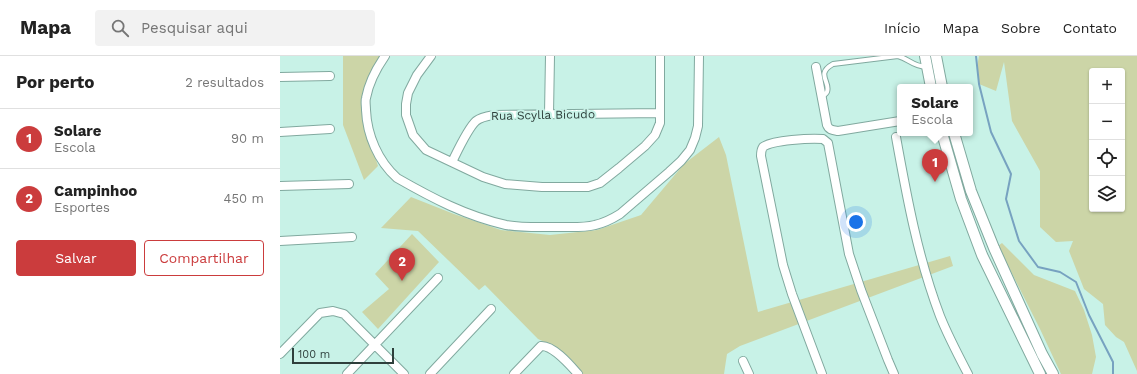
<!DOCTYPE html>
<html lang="pt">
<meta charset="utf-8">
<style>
:root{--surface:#fff;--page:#f2f2f2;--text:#222;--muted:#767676;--line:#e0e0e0;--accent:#cb3c3d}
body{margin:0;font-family:"Work Sans",sans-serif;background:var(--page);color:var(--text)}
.controls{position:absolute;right:12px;top:12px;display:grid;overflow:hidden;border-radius:4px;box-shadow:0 1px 3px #0004}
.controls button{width:36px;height:36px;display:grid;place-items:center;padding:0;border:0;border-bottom:1px solid var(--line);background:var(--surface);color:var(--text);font:20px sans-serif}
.scale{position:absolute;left:12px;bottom:10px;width:102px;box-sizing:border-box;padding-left:4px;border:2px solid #2e3f3b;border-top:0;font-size:11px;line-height:14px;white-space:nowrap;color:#2e3f3b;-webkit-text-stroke:3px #c8f2e7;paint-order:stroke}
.you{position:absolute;left:576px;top:166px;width:14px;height:14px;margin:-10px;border:3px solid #fff;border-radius:50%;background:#1a73e8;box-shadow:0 0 0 6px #1a73e833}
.badge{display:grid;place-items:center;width:26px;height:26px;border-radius:50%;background:var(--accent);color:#fff;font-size:13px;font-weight:700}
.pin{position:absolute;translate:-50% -33px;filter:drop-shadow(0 1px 2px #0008)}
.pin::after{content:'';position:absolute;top:21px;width:14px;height:12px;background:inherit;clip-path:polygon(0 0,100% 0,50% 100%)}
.popup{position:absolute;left:617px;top:28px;width:76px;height:52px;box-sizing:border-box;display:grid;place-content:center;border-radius:4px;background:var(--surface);filter:drop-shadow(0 1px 3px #0005);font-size:13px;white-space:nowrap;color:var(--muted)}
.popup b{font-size:15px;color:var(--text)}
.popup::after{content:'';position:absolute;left:50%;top:100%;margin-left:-8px;border:8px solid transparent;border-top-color:var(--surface)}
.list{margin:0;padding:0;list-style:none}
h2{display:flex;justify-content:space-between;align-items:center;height:52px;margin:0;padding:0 16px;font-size:17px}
h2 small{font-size:13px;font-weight:400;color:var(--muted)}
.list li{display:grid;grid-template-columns:26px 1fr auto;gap:12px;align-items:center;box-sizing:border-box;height:60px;padding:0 16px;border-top:1px solid var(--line)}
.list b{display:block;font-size:15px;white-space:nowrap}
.list p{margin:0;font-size:13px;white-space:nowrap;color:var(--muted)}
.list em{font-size:13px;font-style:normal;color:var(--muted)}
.actions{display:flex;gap:8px;padding:12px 16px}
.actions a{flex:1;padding:9px 0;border:1px solid var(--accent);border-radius:4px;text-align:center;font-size:14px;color:var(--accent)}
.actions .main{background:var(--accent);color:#fff}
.icon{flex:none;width:22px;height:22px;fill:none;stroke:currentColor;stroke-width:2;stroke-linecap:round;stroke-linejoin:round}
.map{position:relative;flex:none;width:857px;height:318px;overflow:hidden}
header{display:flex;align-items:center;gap:24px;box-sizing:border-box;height:56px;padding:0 20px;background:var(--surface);border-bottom:1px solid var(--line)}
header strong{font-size:19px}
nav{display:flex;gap:22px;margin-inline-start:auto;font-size:14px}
.search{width:280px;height:36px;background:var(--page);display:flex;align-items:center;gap:10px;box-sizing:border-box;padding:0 14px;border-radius:4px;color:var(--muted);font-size:15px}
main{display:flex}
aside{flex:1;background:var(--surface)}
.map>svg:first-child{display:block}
</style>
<header>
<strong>Mapa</strong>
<div class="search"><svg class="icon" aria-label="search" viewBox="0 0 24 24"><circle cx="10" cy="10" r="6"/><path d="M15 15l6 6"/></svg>Pesquisar aqui</div>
<nav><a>Início</a><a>Mapa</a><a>Sobre</a><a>Contato</a></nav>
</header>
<main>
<aside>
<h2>Por perto<small>2 resultados</small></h2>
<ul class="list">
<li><span class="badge">1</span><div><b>Solare</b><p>Escola</p></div><em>90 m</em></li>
<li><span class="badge">2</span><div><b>Campinhoo</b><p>Esportes</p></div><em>450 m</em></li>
</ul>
<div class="actions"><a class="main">Salvar</a><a>Compartilhar</a></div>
</aside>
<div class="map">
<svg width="857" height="318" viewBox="0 0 857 318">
<rect width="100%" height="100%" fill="#c8f2e7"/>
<path fill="#ccd5a7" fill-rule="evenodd" d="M63 0H100L86 32 85 69 98 110 84 124 63 69Z
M699 0H857V315L844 286 836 281 825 269 823 248 804 233 789 195 793 185 776 186 760 171V115L732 65 724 6 716 35 699 28 697 11ZM812 15H842V153H812Z
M439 81 446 99 478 256 670 200 673 210 460 290 447 298 444 318H299L269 288 258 283 205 229 199 234 138 175 101 172 131 141 174 158 221 174 270 179 317 174 361 159 404 108Z
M132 178 159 206 98 273 82 256 109 233 95 218Z
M722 187 754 219 795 235 804 254 812 279 816 301 812 318H781L760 273 718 190Z"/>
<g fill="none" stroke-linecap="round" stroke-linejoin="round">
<path stroke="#77a2c0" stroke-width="2" d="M696 0 699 28 711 76 731 118 726 143 739 185 758 211 780 216 796 226 809 259 833 306V318"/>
<defs>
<path id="service" d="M542 41C544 39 546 38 547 36 551 26 535 18 553 8L618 0C629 3 632 10 646 11"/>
<path id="minor" d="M105 0C96 13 89 26 86 42 85 45 86 50 86 54 87 79 98 105 117 122 152 142 186 160 226 169 243 172 261 171 278 171 290 171 303 172 315 169 324 167 332 163 340 158L389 116 401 105 410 94 415 82 418 70 419 0
M151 0 137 19 128 37 126 48V59L133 79 146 94 203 121 225 128 262 131H308L320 127 339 112 365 90 375 79 380 67V0
M536 11 547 69C549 74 552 74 558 75L620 65
M0 21 50 20
M269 58 270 0
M0 76 50 73
M616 81C627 142 638 202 660 260 668 280 678 299 688 318
M172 106C177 96 188 72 196 65 201 61 208 60 214 59L380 57
M0 130 69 128
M0 185 72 181
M0 298 40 257 53 255 64 258 124 318
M463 305 469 318
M67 318 158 222
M150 318 211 253
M234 318 261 290C273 289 290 309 298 318
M542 318 512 238 503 209 481 100C481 97 481 94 483 91 492 84 531 82 543 83L548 87 569 198 581 234 608 304 614 318"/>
<path id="tertiary" d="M645 0 651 31
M656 0 662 31
M662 77 681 143 702 199 760 318
M674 77 691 135 714 192 762 298 773 318"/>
</defs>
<use href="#service" stroke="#81a99f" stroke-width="6"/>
<use href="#minor" stroke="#81a99f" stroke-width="10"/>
<use href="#tertiary" stroke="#81a99f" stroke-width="12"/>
<use href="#service" stroke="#fff" stroke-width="4"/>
<use href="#minor" stroke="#fff" stroke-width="8"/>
<use href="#tertiary" stroke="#fff" stroke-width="10"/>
</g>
<g text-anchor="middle" stroke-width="4" stroke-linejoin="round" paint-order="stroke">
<g font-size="12" fill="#2e3f3b" stroke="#c8f2e7">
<text transform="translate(263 59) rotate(-1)" y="4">Rua Scylla Bicudo</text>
</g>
</g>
</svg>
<div class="controls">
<button>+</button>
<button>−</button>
<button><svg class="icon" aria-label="locate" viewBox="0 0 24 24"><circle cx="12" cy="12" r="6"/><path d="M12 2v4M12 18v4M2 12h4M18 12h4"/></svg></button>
<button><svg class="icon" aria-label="layers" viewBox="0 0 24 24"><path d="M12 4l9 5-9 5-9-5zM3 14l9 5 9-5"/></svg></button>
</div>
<div class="scale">100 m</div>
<div class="you"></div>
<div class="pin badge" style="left:655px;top:126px">1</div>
<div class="popup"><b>Solare</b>Escola</div>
<div class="pin badge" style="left:122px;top:225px">2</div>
</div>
</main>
